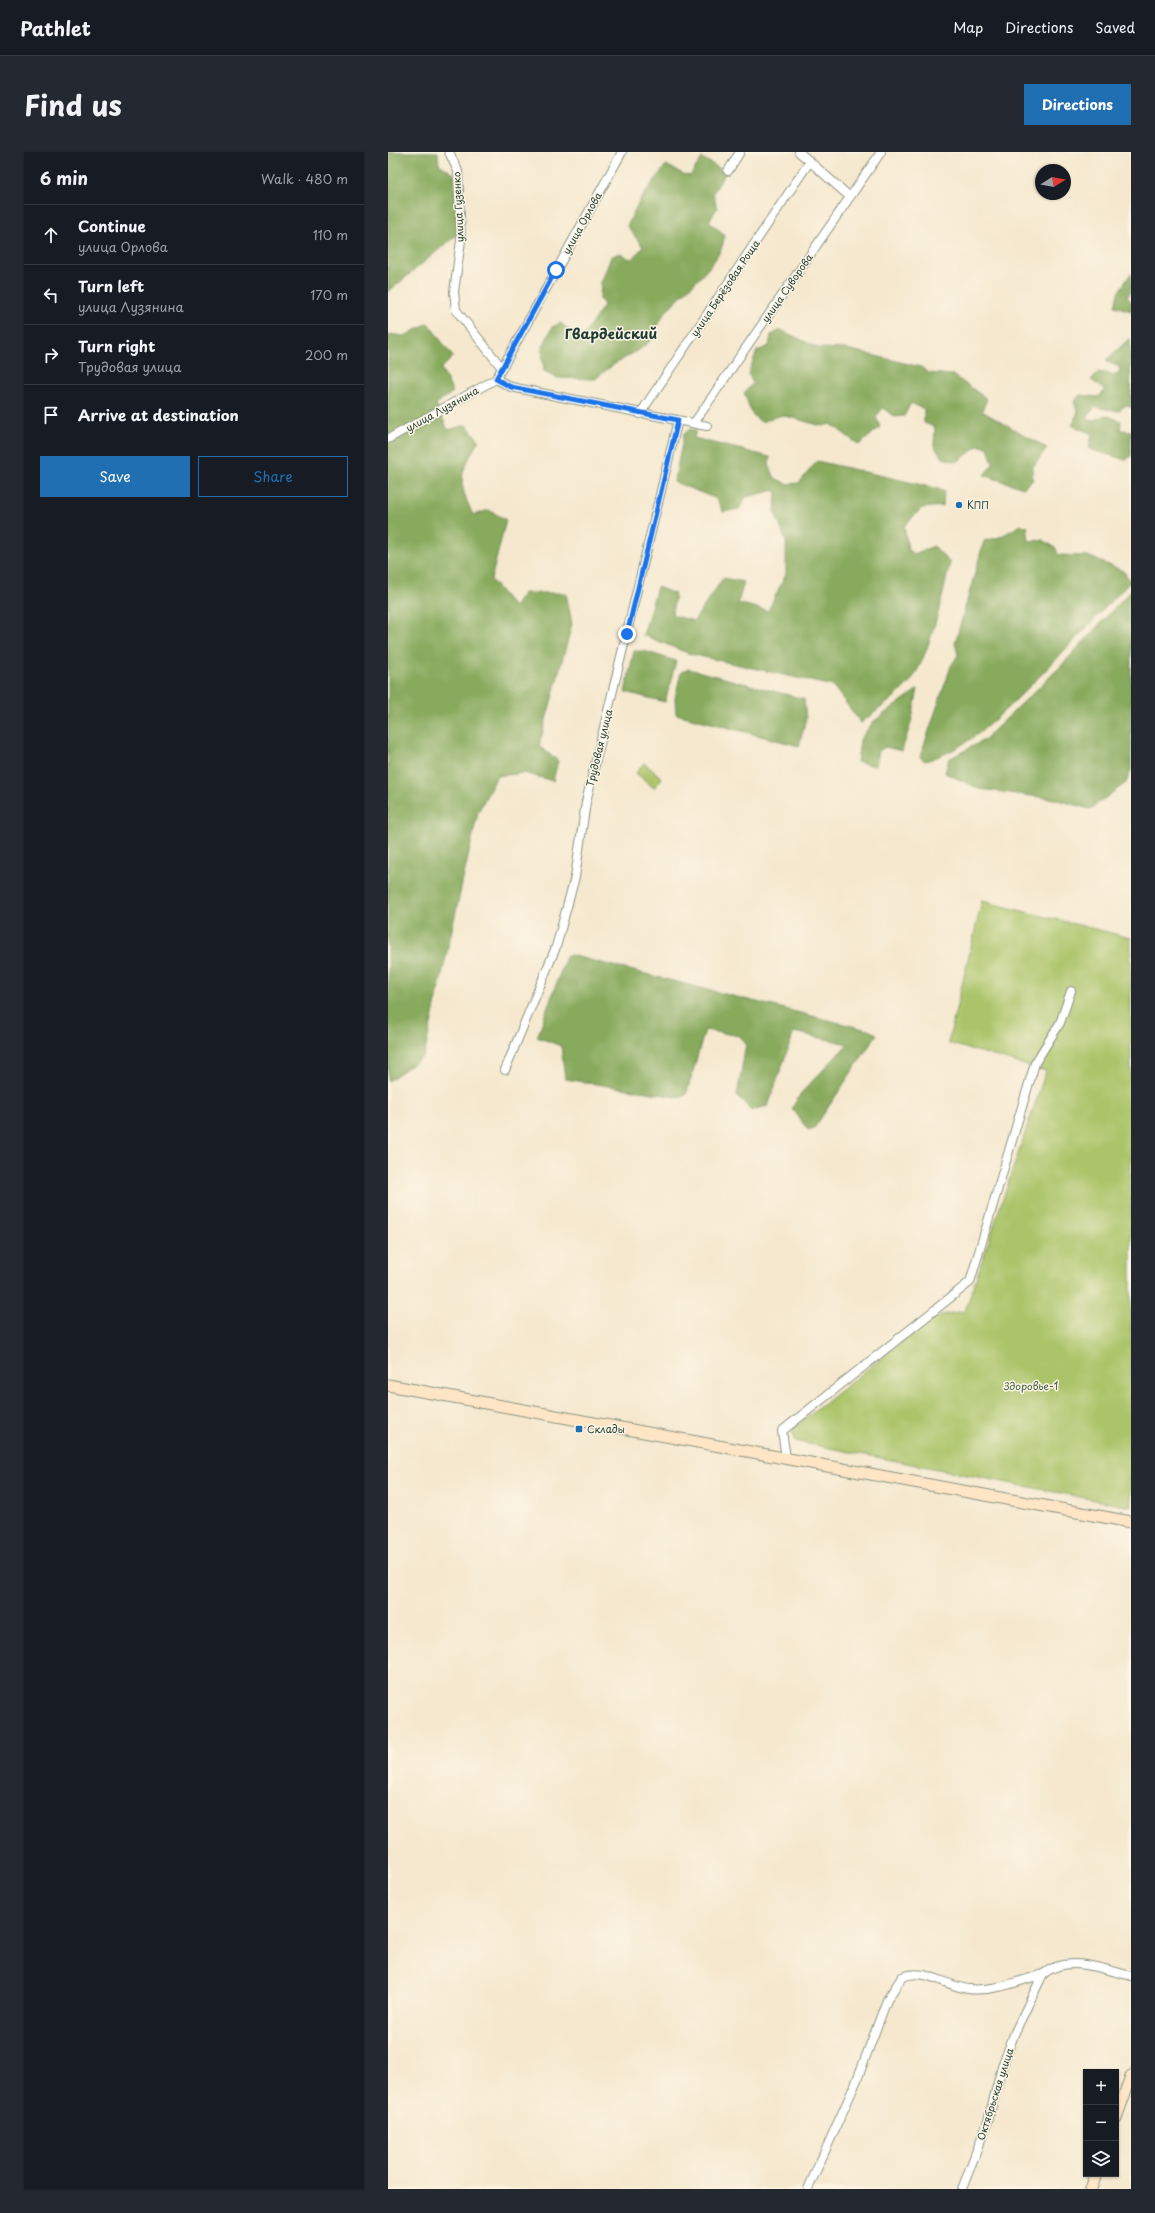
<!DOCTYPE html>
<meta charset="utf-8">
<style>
:root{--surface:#171b24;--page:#242831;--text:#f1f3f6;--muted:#9ea1a6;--line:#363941;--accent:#1f6fb2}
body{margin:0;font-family:"Playpen Sans",sans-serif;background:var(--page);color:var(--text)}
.controls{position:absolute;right:12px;bottom:12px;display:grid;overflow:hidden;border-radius:0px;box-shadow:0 1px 3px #0004}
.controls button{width:36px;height:36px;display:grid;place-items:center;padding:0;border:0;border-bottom:1px solid var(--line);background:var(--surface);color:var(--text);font:20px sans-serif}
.compass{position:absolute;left:647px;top:12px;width:36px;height:36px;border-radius:50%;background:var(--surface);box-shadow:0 1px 3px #0004;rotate:79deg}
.stop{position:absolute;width:12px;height:12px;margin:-9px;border:3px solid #1a73e8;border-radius:50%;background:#fff}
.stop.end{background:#1a73e8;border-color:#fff;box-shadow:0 1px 4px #0008}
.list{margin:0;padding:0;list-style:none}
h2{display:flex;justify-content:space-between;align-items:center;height:52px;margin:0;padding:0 16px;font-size:17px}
h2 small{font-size:13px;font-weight:400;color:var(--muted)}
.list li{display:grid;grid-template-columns:26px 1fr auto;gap:12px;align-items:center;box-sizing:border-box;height:60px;padding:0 16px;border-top:1px solid var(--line)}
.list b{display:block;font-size:15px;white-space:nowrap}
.list p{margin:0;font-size:13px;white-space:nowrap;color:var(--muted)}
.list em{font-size:13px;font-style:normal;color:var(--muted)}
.actions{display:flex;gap:8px;padding:12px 16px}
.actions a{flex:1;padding:9px 0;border:1px solid var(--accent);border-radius:0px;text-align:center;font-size:14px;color:var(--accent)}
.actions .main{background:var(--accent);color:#fff}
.icon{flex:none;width:22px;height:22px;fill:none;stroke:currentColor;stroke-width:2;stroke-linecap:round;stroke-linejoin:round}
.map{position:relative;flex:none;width:743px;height:2037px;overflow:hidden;border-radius:0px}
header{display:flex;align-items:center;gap:24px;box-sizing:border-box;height:56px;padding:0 20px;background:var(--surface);border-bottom:1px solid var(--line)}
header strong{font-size:19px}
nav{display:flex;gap:22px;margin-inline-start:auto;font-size:14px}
.intro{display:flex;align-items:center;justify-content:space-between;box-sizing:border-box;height:96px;padding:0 24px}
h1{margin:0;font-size:28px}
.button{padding:10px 18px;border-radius:0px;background:var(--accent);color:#fff;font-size:14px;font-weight:700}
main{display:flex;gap:24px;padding:0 24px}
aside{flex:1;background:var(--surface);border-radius:0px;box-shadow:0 1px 3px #0004}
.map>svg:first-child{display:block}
</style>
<header>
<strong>Pathlet</strong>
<nav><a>Map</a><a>Directions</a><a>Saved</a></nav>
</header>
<div class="intro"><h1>Find us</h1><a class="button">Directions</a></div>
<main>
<aside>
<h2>6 min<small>Walk · 480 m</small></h2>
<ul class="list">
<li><svg class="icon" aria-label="ahead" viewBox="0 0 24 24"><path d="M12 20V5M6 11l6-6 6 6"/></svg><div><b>Continue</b><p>улица Орлова</p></div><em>110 m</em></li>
<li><svg class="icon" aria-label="left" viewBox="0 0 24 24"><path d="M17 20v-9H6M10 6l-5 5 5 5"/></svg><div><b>Turn left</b><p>улица Лузянина</p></div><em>170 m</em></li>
<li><svg class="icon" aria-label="right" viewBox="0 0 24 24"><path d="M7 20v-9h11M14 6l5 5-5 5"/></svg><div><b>Turn right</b><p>Трудовая улица</p></div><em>200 m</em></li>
<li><svg class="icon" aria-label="arrive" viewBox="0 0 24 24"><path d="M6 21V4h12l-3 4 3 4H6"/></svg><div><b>Arrive at destination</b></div></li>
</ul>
<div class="actions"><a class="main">Save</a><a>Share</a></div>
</aside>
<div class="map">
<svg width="743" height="2037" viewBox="0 0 743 2037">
<rect width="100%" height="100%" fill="#fcf5e5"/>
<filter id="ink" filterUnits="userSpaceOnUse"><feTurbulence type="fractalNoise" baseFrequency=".025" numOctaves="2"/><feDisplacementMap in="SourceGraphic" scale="8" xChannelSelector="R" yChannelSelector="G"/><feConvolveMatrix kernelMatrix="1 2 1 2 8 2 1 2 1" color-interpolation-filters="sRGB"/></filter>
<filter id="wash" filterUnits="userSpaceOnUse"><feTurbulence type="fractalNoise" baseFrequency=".012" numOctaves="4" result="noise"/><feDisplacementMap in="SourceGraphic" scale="16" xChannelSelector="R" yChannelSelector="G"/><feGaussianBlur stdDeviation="0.9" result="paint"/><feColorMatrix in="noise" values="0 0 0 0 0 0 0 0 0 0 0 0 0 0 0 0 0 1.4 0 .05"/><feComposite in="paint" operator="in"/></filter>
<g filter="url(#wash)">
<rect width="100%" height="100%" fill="#f5e8ce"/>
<path fill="#abc469" stroke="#65804e" d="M256 611 274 626 266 636 248 621Z
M594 749 743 786V1355L406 1289 404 1277 535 1173 553 1163 577 1159 658 919 560 891Z"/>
<path fill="#88aa5d" stroke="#547448" d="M0 0H50L51 12 66 22 71 81 0 140Z
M314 6 338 20 325 41 329 56 321 70 336 82C338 110 293 140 277 161 269 172 268 186 256 194 240 206 222 212 208 227L170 226 156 219 154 197 164 175 173 171 188 184 196 183 216 153 212 147 213 131 223 105 231 101 242 107 245 106 255 95 239 74 252 48 278 13 295 22 302 24Z
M743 121V140L739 145 743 149V159L727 154 730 141Z
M40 171 65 205 53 217 65 240 48 252 60 278 78 273 91 288C72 322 68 326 85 363L101 358 118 368 103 428 126 455 136 441H178L184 472 151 594 170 609 165 629 136 621 109 624 90 660 36 904 0 929V182L17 184Z
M393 178 430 196 459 197 533 215 540 221 565 223 599 247 594 259 659 296 644 316 645 328 635 336 596 323 605 312 600 295 590 294 569 310 555 306 546 294 547 275 536 271V257L523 251 516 264 506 265 495 256 488 265 492 275 471 293 443 272 434 274 394 263 373 270 364 262 356 241 365 231 360 222 369 199 381 194 383 183Z
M742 186 743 256 738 253 730 259 707 255 699 265 704 269 717 263 733 269 732 278 743 279V304L738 308 701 297 704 282 684 273 690 260 686 250 692 243 710 245 717 238 703 228 710 220 730 223 732 216 718 208Z
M302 277 308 278 306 286 382 305 381 313 387 326 399 332 411 331 429 309 556 338 555 354 534 356 516 374 520 398 526 402 546 394 562 411C555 442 540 511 520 532 506 547 488 559 473 571L445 534 302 502 255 483 269 435 287 442 284 463 306 469 335 426 356 430 350 451 380 459 398 422V389L387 361 388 338 358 345 351 357 335 360 329 347 286 330 296 282Z
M633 373 639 374 641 389 655 388 668 396 670 403 700 404 735 419 743 429C706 466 671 506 633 543 602 572 579 597 537 609L532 605 563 514 570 503 567 491 596 389 612 385Z
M743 438V618L738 631 702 657 666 647 592 637 557 621 561 607 596 588 672 515Z
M246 499H256L288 509 277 550 237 540Z
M301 517 416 547 418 567 411 594 288 562 287 546 293 520Z
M530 537 524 567 514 599 497 595 491 599 488 614 469 610 472 588 485 570Z
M182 803 480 878 489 882 431 969 426 976 420 978 404 956 413 941 460 892 406 880 380 954 363 958 349 944 358 892 352 884 317 878 298 943 289 945 177 927 173 894 149 885 178 805Z"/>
</g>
<g filter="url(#ink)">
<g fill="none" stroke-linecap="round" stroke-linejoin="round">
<defs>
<path id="street" d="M61 0 70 19 73 88 66 140 68 158 114 216
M411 0 462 45
M340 19 352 0
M108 227 234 0
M252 262 422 9
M306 271 493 0
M0 287 108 227 123 235 319 274
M117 918 168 795 187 725 198 650 290 268
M398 1306 394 1279 582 1130 647 911 672 871 683 839
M420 2037 469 1928 499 1848 514 1825C537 1815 557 1834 580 1837 605 1840 631 1829 655 1822
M574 2037 600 1969 614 1915 627 1880 655 1822C680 1802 715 1817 743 1824"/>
<path id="secondary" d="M0 1233 743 1370
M728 1966 743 1924
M703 2037 708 2022"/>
</defs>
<use href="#street" stroke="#8a9281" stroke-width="10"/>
<use href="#secondary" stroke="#8a9281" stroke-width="13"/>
<use href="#street" stroke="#fff" stroke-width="8"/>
<use href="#secondary" stroke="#fee5c5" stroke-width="11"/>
</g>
</g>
<g fill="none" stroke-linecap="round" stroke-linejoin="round" filter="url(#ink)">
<path stroke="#1a73e8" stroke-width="5" d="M168 118 108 227 123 235 290 268 239 482"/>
</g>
<g fill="#1f6fb2" stroke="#fcf5e5" stroke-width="1.5">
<circle cx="571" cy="353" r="4"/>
<rect x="187" y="1273" width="8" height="8" rx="2"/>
</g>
<g text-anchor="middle" stroke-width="3" stroke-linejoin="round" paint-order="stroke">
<g font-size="10" fill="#1f3d34" stroke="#fcf5e5">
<text transform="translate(70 55) rotate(-93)" y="4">улица Гузенко</text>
<text transform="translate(194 71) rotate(-61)" y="4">улица Орлова</text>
<text transform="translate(337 136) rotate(-56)" y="4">улица Берёзовая Роща</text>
<text transform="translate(399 136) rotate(-55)" y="4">улица Суворова</text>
<text transform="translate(54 257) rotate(-29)" y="4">улица Лузянина</text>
<text transform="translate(211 596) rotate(-76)" y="4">Трудовая улица</text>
<text transform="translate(607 1942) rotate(-72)" y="4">Октябрьская улица</text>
</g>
<g font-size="10" fill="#1f3d34" stroke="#fcf5e5" text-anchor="start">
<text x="579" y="357">КПП</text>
<text x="199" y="1281">Склады</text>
</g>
<g font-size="10" fill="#425f41" stroke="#fcf5e5">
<text x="643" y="1238">Здоровье-1</text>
</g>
<g font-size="14" font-weight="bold" fill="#1f3d34" stroke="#fcf5e5">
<text x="223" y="187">Гвардейский</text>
</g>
</g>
</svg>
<div class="controls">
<button>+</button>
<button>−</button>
<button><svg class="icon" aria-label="layers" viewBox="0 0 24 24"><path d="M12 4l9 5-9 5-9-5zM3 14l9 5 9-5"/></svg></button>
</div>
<svg class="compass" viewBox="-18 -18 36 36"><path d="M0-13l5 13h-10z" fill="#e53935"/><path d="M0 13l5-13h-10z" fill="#9ea1a6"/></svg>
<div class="stop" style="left:168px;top:118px"></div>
<div class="stop end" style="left:239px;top:482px"></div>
</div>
</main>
